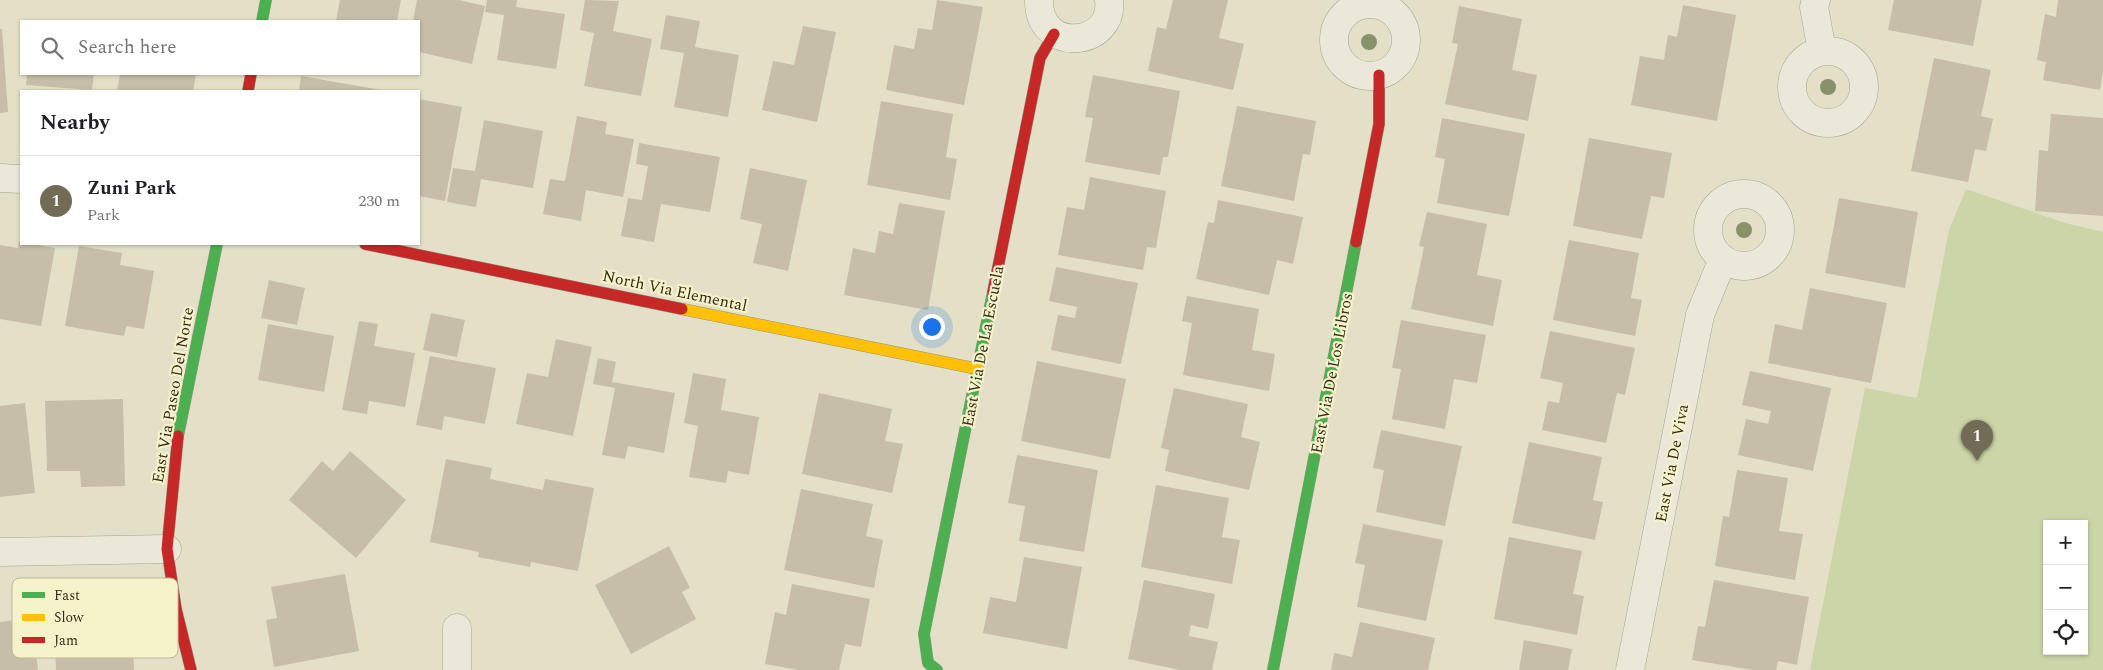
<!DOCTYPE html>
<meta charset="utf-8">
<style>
:root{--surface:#fff;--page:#f6f6f6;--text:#202124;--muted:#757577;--line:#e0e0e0;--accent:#726c57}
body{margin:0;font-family:Spectral,serif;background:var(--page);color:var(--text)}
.controls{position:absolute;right:15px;bottom:15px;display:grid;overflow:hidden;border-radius:0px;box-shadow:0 1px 4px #0004}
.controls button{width:45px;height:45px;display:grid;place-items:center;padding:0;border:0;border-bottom:1px solid var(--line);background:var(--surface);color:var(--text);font:25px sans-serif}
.you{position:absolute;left:931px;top:326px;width:18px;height:18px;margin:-12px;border:4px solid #fff;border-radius:50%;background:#1a73e8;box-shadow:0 0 0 8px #1a73e833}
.badge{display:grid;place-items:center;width:32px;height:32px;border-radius:50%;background:var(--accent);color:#fff;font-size:16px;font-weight:700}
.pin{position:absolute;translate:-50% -41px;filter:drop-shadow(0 1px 2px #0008)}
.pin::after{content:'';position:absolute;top:26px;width:18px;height:15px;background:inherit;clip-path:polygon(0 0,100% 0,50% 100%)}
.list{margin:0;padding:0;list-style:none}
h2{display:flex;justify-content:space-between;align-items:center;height:65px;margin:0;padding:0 20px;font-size:21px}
h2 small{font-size:16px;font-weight:400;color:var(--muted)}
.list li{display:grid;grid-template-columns:32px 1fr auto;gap:15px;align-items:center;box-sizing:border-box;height:90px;padding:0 20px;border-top:1px solid var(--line)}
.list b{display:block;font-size:19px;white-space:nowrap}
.list p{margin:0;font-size:16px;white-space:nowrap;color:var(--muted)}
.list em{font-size:16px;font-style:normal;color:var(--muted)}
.icon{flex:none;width:28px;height:28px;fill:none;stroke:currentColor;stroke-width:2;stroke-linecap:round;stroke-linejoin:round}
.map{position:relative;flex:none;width:2103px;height:670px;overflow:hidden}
.search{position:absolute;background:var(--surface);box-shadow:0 1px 4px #0004;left:20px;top:20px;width:400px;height:55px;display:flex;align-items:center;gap:12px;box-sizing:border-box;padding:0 18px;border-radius:0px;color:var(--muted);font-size:19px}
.panel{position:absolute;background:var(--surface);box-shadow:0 1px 4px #0004;left:20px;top:90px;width:400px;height:155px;border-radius:0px}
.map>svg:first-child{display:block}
</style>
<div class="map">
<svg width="2103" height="670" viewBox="0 0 2103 670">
<rect width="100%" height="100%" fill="#e3e0c7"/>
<path fill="#cbd5a8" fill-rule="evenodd" d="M1966 189 2065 223 2103 232V670H1810L1865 388 1917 398 1949 230ZM2047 524H2084V651H2047Z"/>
<path fill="#c6bea8" d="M340 0H401L397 21H336Z
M417 0H459L485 6 472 64 419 52V21H413Z
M487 0H517L516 7 565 14 556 69 497 60 504 15 485 12Z
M585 0 619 1 613 31 652 39 641 96 584 86 594 33 580 30Z
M937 0 983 7 964 105 886 90 894 45 914 49 918 28 932 30Z
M1173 0H1228L1219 38 1244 44 1233 90 1148 71 1157 27 1166 29Z
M1894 0H1982L1973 46 1888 30Z
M2058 0H2103V72L2100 90 2043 80 2046 62 2037 60 2045 14 2056 17Z
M1683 5 1736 15 1717 121 1631 105 1640 56 1664 60 1668 35 1677 37Z
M1459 6 1522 19 1512 70 1537 75 1528 121 1445 104 1458 44 1452 43Z
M666 15 700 21 695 47 739 55 728 117 674 107 684 53 660 49Z
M803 26 836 32 817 122 762 110 773 61 794 65Z
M0 29H2L8 112 0 113Z
M1934 58 1991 70 1981 116 1993 119 1986 151 1975 149 1968 182 1911 171Z
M27 74H94L92 90 26 85Z
M120 74H196L193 91H117Z
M1093 75 1180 91 1168 157H1163L1160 175 1085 162 1093 118 1085 117Z
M301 76 381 90V91H299Z
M419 99 462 107 445 201 419 196Z
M881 101 953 114 946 157 957 159 950 200 867 185Z
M1237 106 1316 121 1310 155 1303 154 1294 201 1221 186Z
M2051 114 2103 118V216L2035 211 2039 150 2048 151Z
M577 116 607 122 605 134 634 139 623 197 586 190 581 221 543 214 550 179 565 181Z
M1442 118 1525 134 1509 216 1437 203 1445 159 1435 157Z
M484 120 543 131 533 188 481 179 476 207 447 202 453 168 475 171Z
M1589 138 1672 153 1664 198 1651 196 1642 239 1573 226Z
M639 143 720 157 710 212 661 204 654 242 621 236 628 198 642 200 648 166 636 164Z
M750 168 807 180 788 271 753 263 762 224 740 219Z
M1090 177 1166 191 1156 248 1147 247 1143 270 1058 255 1067 207 1084 210Z
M1839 198 1918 212 1905 288 1825 273Z
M1218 200 1303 217 1293 264 1277 260 1269 295 1196 279 1208 222 1214 223Z
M899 203 945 211 928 310 844 295 853 248 875 253 879 231 893 234Z
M1427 212 1487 224 1477 275 1502 280 1493 326 1411 309 1424 247 1419 246Z
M1569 240 1639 253 1631 298 1642 300 1635 336 1553 320Z
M19 242 55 248 41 326 0 319V245L18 248Z
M79 246 122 253 120 265 154 271 144 329 126 326 124 336 65 326Z
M1056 267 1138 283 1121 364 1051 350 1058 315 1075 318 1077 307 1049 301Z
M269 280 305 288 297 325 261 318Z
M1810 288 1887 303 1871 383 1768 363 1775 324 1802 330Z
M1187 296 1259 309 1252 350 1275 354 1269 391 1183 375 1192 323 1182 321Z
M431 313 465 320 457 357 423 350Z
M1401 320 1486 335 1477 383 1454 379 1445 429 1392 419 1401 369 1392 368Z
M359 321 378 324 374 346 415 353 405 407 369 401 367 414 342 410Z
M268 324 334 336 324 392 258 380Z
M1550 331 1635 348 1625 395 1617 393 1606 443 1542 430 1548 401 1559 403 1563 383 1540 378Z
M556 339 592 347 573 436 516 424 527 373 548 377Z
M430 356 496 368 485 424 444 416 442 430 416 425Z
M598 358 616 362 612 382 675 393 664 453 628 446 625 459 602 455 615 388 593 384Z
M1037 361 1126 379 1110 459 1021 441Z
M1750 371 1831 388 1813 471 1738 455 1746 419 1768 424 1771 411 1742 405Z
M693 373 726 379 721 410 759 417 749 475 728 471 726 483 689 477 698 426 684 423Z
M1174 388 1248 404 1241 437 1260 442 1249 490 1165 471 1169 450 1161 448Z
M819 393 892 409 885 441 903 444 892 493 802 474Z
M123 399 125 486 81 487 80 471H47L45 401Z
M25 403 35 493 0 497V406Z
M1381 430 1462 446 1445 526 1376 512 1384 470 1373 468Z
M1529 442 1602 457 1593 500 1603 502 1595 540 1512 523Z
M350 451 406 500 356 558 289 500 322 461 333 471Z
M1017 455 1098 470 1084 552 1019 541 1025 506 1008 503Z
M446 459 492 468 490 479 543 490 545 479 594 488 578 571 531 562 530 567 478 557 479 552 430 542Z
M1737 470 1788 478 1779 531 1803 534 1795 580 1715 566 1723 516 1729 517Z
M1156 485 1229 498 1222 537 1240 540 1232 584 1141 567Z
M801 489 873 504 866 536 883 540 874 588 784 570Z
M1363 524 1443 540 1426 621 1357 607 1365 565 1355 563Z
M1509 537 1582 551 1573 594 1584 596 1577 635 1494 619Z
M669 546 690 588 682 592 696 619 631 654 595 585Z
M1024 557 1082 567 1067 649 983 633 990 597 1016 602Z
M345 574 359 651 274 667 266 620 277 618 271 587Z
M1144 580 1215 594 1208 629 1191 625 1189 636 1218 642 1212 670H1180L1128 659Z
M1714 580 1809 597 1797 665 1778 661 1776 670H1753L1692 660 1698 626 1705 627Z
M792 584 870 599 861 647 845 644 839 670H798L765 664 775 612 786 615Z
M32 618 38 670H0V622Z
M1360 622 1435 638 1428 670H1331L1334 653 1352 657Z
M132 623 134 670H56L54 627Z
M1524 640 1572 649 1568 670H1519Z"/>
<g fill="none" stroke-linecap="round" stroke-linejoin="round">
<defs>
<path id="street" d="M1039 0C1038 55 1115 47 1109 0
M1816 0 1814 7 1822 51
M1334 40a36 36 0 1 1 72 0a36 36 0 1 1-72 0Z
M1792 87a36 36 0 1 1 72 0a36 36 0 1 1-72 0Z
M0 178 21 179
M1708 230a36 36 0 1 1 72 0a36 36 0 1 1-72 0Z
M0 552 167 549
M457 628V670
M1630 670 1700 315 1723 259"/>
<path id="fast" d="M262 21 266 0
M178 436 217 244
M937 670 928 663 924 634 993 292
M1273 670 1356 242"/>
<path id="slow" d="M682 309 978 369"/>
<path id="jam" d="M248 91 251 74
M1356 242 1379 124V75
M365 244 682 309
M993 292 1040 58 1054 34
M178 436 167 549 176 609 191 670"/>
</defs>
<use href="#street" stroke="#a7a491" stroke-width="29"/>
<use href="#fast" stroke="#979381" stroke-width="12"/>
<use href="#slow" stroke="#979381" stroke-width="12"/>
<use href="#jam" stroke="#979381" stroke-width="12"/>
<use href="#street" stroke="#ebe8d9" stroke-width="28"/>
<use href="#fast" stroke="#4caf50" stroke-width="11"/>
<use href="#slow" stroke="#ffc107" stroke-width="11"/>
<use href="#jam" stroke="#c62828" stroke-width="11"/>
</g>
<g fill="#87926b">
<circle cx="1369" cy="42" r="8"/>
<circle cx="1828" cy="87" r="8"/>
<circle cx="1744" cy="230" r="8"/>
</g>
<g text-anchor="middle" stroke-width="4.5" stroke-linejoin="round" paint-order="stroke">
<g font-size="16" fill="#352d1a" stroke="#f6f3cb">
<text transform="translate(675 290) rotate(12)" y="6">North Via Elemental</text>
<text transform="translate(982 346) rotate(-79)" y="6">East Via De La Escuela</text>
<text transform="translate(1331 373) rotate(-79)" y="6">East Via De Los Libros</text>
<text transform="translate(172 395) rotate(-80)" y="6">East Via Paseo Del Norte</text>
<text transform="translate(1671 463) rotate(-79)" y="6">East Via De Viva</text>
</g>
</g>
<rect x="12" y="578" width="166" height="80" rx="8" fill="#f6f3cb" stroke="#bcb896" stroke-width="1"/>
<rect x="22" y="592" width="23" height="6" fill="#4caf50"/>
<rect x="22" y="614" width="23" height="7" fill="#ffc107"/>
<rect x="22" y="637" width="23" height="6" fill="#c62828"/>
<g font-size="14" fill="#352d1a">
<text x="54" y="600">Fast</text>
<text x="54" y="622">Slow</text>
<text x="54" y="645">Jam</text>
</g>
</svg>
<div class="controls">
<button>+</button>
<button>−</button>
<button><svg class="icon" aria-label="locate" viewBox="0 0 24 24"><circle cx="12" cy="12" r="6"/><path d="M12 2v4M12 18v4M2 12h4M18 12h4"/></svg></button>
</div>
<div class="you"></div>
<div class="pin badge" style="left:1977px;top:461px">1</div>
<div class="search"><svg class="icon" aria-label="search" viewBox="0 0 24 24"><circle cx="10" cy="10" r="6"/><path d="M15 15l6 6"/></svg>Search here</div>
<section class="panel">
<h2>Nearby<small></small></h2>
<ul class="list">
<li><span class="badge">1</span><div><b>Zuni Park</b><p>Park</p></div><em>230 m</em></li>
</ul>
</section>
</div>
